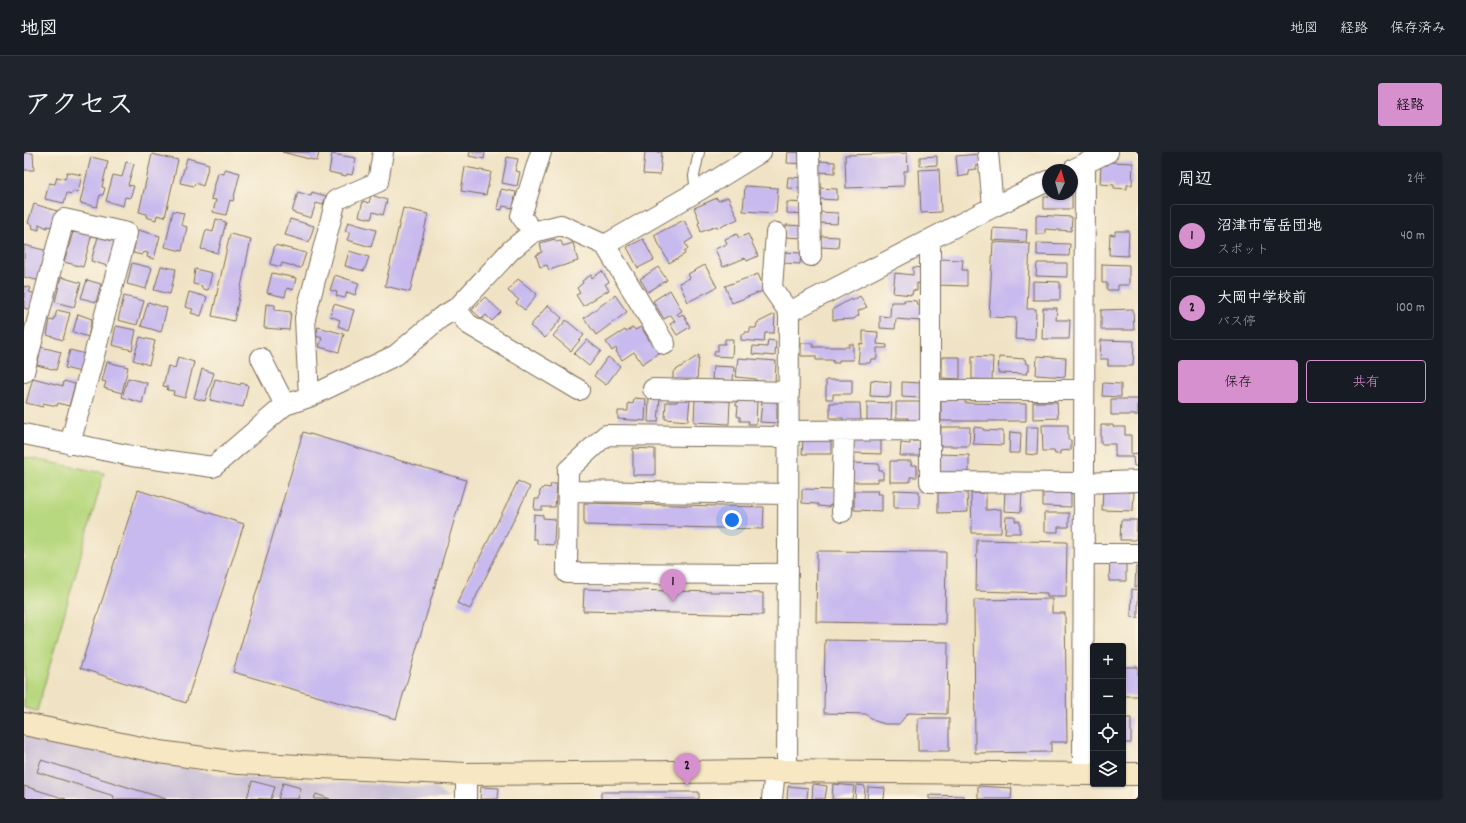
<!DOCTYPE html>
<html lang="ja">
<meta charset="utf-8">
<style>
:root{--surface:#171b24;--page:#20242c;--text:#f1f3f6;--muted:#9ea1a6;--line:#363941;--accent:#d690ce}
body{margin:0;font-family:Dekko,"Klee One",sans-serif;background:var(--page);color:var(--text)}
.controls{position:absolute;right:12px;bottom:12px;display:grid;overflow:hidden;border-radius:4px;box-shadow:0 1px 3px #0004}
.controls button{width:36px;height:36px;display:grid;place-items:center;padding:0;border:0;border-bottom:1px solid var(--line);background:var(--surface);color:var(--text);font:20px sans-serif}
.compass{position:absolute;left:1018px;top:12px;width:36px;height:36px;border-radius:50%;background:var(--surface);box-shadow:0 1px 3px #0004;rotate:5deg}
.you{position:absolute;left:708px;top:368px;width:14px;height:14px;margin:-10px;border:3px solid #fff;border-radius:50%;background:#1a73e8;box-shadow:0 0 0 6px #1a73e833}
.badge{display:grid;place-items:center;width:26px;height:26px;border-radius:50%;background:var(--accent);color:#111;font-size:13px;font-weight:700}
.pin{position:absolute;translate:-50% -33px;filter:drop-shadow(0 1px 2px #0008)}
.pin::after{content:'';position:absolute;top:21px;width:14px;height:12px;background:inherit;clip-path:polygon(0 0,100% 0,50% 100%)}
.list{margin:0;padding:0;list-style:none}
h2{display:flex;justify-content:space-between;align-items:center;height:52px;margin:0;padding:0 16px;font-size:17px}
h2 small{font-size:13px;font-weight:400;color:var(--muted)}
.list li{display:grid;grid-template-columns:26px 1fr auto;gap:12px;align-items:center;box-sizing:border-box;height:64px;margin:0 8px 8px;padding:0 8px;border:1px solid var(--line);border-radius:4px}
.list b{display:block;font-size:15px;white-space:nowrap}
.list p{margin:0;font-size:13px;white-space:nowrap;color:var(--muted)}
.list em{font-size:13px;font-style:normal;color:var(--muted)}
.actions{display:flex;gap:8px;padding:12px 16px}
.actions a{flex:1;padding:9px 0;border:1px solid var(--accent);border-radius:4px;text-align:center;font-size:14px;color:var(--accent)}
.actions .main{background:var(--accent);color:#111}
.icon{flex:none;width:22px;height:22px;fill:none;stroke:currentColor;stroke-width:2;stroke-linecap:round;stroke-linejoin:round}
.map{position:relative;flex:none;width:1114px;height:647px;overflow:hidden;border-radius:4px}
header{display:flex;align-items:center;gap:24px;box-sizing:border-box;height:56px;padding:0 20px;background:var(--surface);border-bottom:1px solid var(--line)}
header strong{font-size:19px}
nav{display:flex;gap:22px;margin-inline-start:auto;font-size:14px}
.intro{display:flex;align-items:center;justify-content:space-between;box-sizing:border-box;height:96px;padding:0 24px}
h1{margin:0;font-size:28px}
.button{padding:10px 18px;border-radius:4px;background:var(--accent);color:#111;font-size:14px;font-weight:700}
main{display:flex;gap:24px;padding:0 24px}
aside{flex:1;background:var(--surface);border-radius:4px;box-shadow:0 1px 3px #0004}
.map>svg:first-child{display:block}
</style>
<header>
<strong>地図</strong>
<nav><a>地図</a><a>経路</a><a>保存済み</a></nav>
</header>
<div class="intro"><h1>アクセス</h1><a class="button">経路</a></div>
<main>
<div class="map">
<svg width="1114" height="647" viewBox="0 0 1114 647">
<rect width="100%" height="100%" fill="#fcf5e5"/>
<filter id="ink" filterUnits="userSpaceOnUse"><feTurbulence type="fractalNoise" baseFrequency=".025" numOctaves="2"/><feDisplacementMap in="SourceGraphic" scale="8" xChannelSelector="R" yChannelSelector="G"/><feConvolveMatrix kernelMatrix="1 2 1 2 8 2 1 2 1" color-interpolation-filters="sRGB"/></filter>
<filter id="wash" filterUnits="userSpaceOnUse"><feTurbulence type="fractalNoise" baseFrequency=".012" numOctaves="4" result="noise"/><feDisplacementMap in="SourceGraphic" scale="16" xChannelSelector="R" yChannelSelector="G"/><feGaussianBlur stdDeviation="0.9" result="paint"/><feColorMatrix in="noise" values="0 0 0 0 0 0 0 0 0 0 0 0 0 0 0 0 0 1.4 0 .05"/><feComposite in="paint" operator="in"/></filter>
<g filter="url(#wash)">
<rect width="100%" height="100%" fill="#f0e3c5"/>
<path fill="#c9bfd7" d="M0 578 198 624 412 636 423 646V647H0Z"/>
<path fill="#b8d87f" stroke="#7a814e" d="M0 305 80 321 13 559 0 556Z"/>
<g id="blocks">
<path fill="#c8baee" d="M258 0H295L293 9Z
M446 0H461L460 7 445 4Z
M621 0H638L636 23 619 22Z
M764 0 782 1 781 12 763 11Z
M0 1H9L10 18H0Z
M883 1 884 19H880V34L822 36 821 3Z
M128 2 154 8 141 65 133 63 132 68 122 65 123 62 115 60Z
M308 2 332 6 328 23 323 22 322 24 305 20Z
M955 2 956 14H951L953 17 944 18 945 23 934 25 932 4Z
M913 4V13L896 14V5Z
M67 5 84 9 78 35 81 36 79 43H76L73 55 56 51Z
M483 5 494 7 491 19 496 20 493 34 478 31Z
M163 6 185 12 179 34 171 31 170 34 156 31Z
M794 9 811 10V21L793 20Z
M102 10 110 12 104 33 110 34 106 46 101 45 99 54 82 49 89 23 98 25Z
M1085 10 1109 11 1108 33H1103V37L1090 36V33L1076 32 1077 13H1084Z
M441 15 467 20 462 43 437 39Z
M201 17 216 21 209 49 206 48 202 63 189 60 192 48 187 47 194 21 200 22Z
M915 17 917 60 897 61 895 18Z
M43 20 58 23 54 40 49 39 48 42 43 41 40 51 21 47 25 31 31 32 33 25 41 27Z
M764 25 782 26 781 37 763 36Z
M721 34 754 36 752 61 719 59Z
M795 36 813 37V48L795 47Z
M477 37 492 40 489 56 479 54 478 58 473 57Z
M274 40 287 44 288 40 302 44 299 53 292 51 287 66 268 60Z
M1025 42H1048V57H1020V45H1025Z
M347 43 363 48 359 63 349 60 347 67 335 64 339 49 345 51Z
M704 45 714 67 694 76 693 74 677 80 674 71 676 70 670 56 693 46 694 49Z
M763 50 781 51 780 62 763 61Z
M10 52 33 59 28 75 23 74V76L15 72V78L8 76 9 73 4 71Z
M379 56 404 62 386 140 361 134Z
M149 59 160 61 157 73 163 75 158 99 141 95Z
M796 60 814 61 813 72 795 71Z
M1012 63 1048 65 1047 79 1021 77V82H1012Z
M192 67 202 70 194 101 177 97 182 78 189 80Z
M266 67 290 74 285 90 261 83Z
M660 68 669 86 661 91 664 97 660 100 661 102 645 111 630 83Z
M324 70 352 78 347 95 323 88 326 80 321 79Z
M762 73 780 74 779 86 762 85Z
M969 76 1003 78 1002 90 968 88Z
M50 77 68 82 59 115 40 110Z
M114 78 136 84 130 107 123 105 124 101 119 100 118 103 109 101Z
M1091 79H1105L1104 104 1085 103 1086 82 1091 83Z
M206 82 227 87 210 169 188 164Z
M713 82 715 86 724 82 734 104 723 109 721 106 699 115 691 97 703 92 701 87Z
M797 84 815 85 814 96 796 95Z
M74 85 93 90 87 115 67 109Z
M531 87 532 90 537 89 539 94 549 91 554 109 525 118 523 113 516 115 512 103 518 100 516 91Z
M619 87 630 108 614 116 603 95Z
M969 90 1006 92 1003 157H1012L1011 188 991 187 992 166 965 165Z
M1013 91 1046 92 1045 104 1013 103Z
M0 93 24 99 16 129 0 125Z
M251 93 282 101 277 116 258 111 257 115 246 112Z
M325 99 345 105 340 119 321 114Z
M759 100 777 101 776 112 759 111Z
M915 107 939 108 938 118H943V134L913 133Z
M108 111 128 116 122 137 103 132Z
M1013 111H1043V125L1012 124Z
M1078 112 1105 113V133H1094V138H1083V131H1078Z
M681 113 693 135 664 150 655 131 666 126 664 122Z
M137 114 152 117 146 142 130 138Z
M634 115 643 128 624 140 616 127Z
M889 115 898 116 897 132 893 131V139L889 138 888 143 869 141 871 121 889 123Z
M171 117 188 121 184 138 178 137V134L169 132Z
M578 119 585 130 581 132 585 138 559 154 552 143 556 141 553 136 559 131 558 129 567 123 568 126Z
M248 121 272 126 269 138 263 136 261 145 243 141Z
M734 122 741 138 708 151 701 134Z
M311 123 335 131 331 143 323 140 321 146 312 144 313 140 306 138Z
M37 125 57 131 50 155 31 150Z
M494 127 513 142 501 158 492 151 495 148 484 139Z
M63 128 77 132 72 150 57 146Z
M1009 129 1036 130V148H1009Z
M0 134 7 136 5 140 12 142 7 158 0 156Z
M646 138 658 159 653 162 655 164 659 162 666 175 653 183 646 172 651 169 647 163 640 167 629 149Z
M165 140 183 145 177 164 167 161 169 157 161 155Z
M591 143 603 160 572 183 560 166Z
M100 144 120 149 113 173 94 168Z
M836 144 843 155 834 159 835 163 830 167 809 168V157L827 147 828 149Z
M461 145 477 160 468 169 462 163 458 167 448 158Z
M880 148 892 149 893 153H898L897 169 872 167 871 177 856 176V164L866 165 867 150H880Z
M124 150 143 156 137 180 117 174Z
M242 152 251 153V158L267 160 265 178 240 176Z
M310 152 330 158 324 178 314 174 316 168 306 164Z
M524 153 538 166 521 186 506 174Z
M1019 156H1033L1032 168H1046L1045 187H1018Z
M1109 157 1110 178H1077V158Z
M33 158 46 161 39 188 23 183 26 168 30 169Z
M54 162 68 167 64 185 49 180Z
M751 162 750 181H741L740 190 717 188V182H721V180H726V176H732L733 171Z
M542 168 560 183 547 199 529 184Z
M92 174 112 178 108 198 88 193Z
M294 175 320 182 315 200 295 195 298 186 292 184Z
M609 175 611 178 617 175 626 189 630 187 638 199 618 212 610 200 598 208 592 199 593 198 592 196 588 199 582 190 601 178 602 180Z
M839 179 854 180 853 192 863 193V196H853V207H847L846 211H834L836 191 839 192Z
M116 185 131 189 125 213 109 208Z
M701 187H709L708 205 690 204 691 199H694V192H701Z
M563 188 577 199 565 214 550 202Z
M744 188 752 189 751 204 728 202 729 194 743 195Z
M1077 188 1110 189 1109 214H1084V207H1076Z
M777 191H789V195H825V192H829V208H815V211H809V208H792V204H777Z
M17 195 37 200 32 218 13 213Z
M46 198 65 203 60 221 41 216Z
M675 203 673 229 649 228V220Z
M948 204 969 205 968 228 948 227Z
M1013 204 1042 206 1041 225 1012 223Z
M154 205 170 210 161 246 149 243 150 239 143 238 144 235 139 234 144 214 151 216Z
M584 205 596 214 582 233 570 224Z
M918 205H936V227L918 226Z
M975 205 1001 207 1002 212H1005V219L1002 220 1003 222 974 221Z
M714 206 752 209 751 230 732 229V227L712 225Z
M83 210 104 215 98 241 80 236 82 230 78 229Z
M689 214 710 215 709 229 688 227Z
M178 217 190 221 181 249 170 246Z
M9 226 39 234 40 229 51 232 45 254 34 251 33 254 19 251V255L2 251Z
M104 226 123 231 118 251 98 245Z
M191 227 216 233 217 231 224 233 219 255 186 248Z
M802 228H828V242H809V247H802Z
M847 228 867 230 866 245 846 244Z
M878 230 897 231 896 246 878 245Z
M1079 231 1097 232V245L1078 244Z
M610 246 622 247 621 269 594 267V259H604V251L609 252Z
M625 246H636L634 270H624Z
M654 246 666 247 664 269 641 267 642 250H653Z
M1087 247H1114V263H1087Z
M671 248 706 249 705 272 670 270Z
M917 248H941V251L1002 252V269H917Z
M712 249H733L732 272H724L725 269H716V265L713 264 714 254H712Z
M738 249 753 250V271L736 270Z
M843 250 868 251 867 268H843Z
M872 250H896V270H884V266H872Z
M1009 250H1033L1034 266 1009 267Z
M806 251H836L837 269 819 270V266H806Z
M1018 273H1044V288H1047V298L1036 299V302H1031L1030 299H1019Z
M1077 273H1089V275H1101V283H1107V302L1114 301V314H1110L1109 305H1091V292H1077Z
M917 275H946L945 294H916Z
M950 275 959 276V278L979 279V293L949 292Z
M1003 275H1014L1013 303 1002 302Z
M279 280 442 328 372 567 209 520Z
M986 280 997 281 996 301H985Z
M829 286 857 287V302L829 301Z
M779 287H807V302H778Z
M886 289H897L896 304H876L877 291 886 292Z
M609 296 631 297V323H609Z
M915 302 945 303V324L915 321Z
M866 309H887V313H893V325H886V330H866Z
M827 311 855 312V319H859V327H854V330H827Z
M494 329 506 335 446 457 433 451Z
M527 332H533L531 355H518V358H510L511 347H515L516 339 520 335 526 336Z
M1019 336H1047V355L1019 354Z
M1079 336H1103V340H1110L1109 359 1078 358Z
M778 337 811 338V353H806L805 355 794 354V352L778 351Z
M981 337H998L997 360 980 359Z
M114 338 220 372 162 551 56 516Z
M870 338 895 339V356H870Z
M830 339H854L853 342H858V359L830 358Z
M943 340 944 360 914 361V341Z
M947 341H962V358L977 357V381H948Z
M560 351 740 355 739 377 560 373Z
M1020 361H1045V375H1034V380H1020Z
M510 362 519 363V366L531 367 530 393 513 392V387H509Z
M982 365H991V369H996V381H981Z
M1097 368H1113L1112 388H1096Z
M953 388 1043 390 1042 445H1023V441L952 439Z
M793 399 922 400 921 472 792 470Z
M1086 408 1102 409V429H1085Z
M1112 415H1114V435H1111Z
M560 437 739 441V463L559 459Z
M1108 437 1114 438V466L1107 465Z
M1028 447V461H1041L1043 590H1027V600L951 601 950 448Z
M801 488 924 490 923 562 884 561 875 572H861L851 569 842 562 800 561Z
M1099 515H1114V544H1099Z
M894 566H925V599H894Z
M1099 566H1107V591H1099Z
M17 608 142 647H89L90 644 13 620Z
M228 629 251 635 247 647 223 646Z
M259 631 277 636 274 647H254Z
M789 632 803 634 801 647H788Z
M809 632 830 634 828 647H808Z
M832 633 841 634 840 647H831Z
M0 634 42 647H0Z
M764 634 784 636 783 647H763Z
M954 634 988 636 987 647H954Z
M457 635 475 636 474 647H456Z
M844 635 861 636 860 647H843Z
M577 640H675V647H577Z
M292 642 306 647H290Z
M905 643 939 644V647H905Z"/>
</g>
</g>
<g filter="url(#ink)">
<use href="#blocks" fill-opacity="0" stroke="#7a6b58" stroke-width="1"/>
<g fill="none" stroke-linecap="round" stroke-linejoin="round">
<defs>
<path id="lane" d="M672 40 670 24 675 0"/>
<path id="street" d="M785 0 787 104
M964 0 969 55
M1050 17 1084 0
M509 80 497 64 517 0
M752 81 748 136 765 160
M906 88V330L1060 331 1114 329
M581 93 641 192
M432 157 444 172 555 238
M237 206 261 253
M0 220 40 67 103 81 46 292
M629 237 765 240
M906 238H1060
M285 245 281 166 312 48 354 30 359 0
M765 279 906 278
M0 282 108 304 189 315 261 253 285 245 372 203 416 166 434 155 487 98 509 80 537 73 581 93 679 36 737 0
M544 339 764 342
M818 360 820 279
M1060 402H1114
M764 422 543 421 544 318 582 283 765 285
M763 619 765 160 969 55 1024 29
M1059 622 1061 11
M442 647V622
M748 647 751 619"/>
<path id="secondary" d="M0 572 136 600 214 611 442 622 751 619 1069 622
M1099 622H1114"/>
</defs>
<use href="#lane" stroke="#7a6b58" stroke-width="12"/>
<use href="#street" stroke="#7a6b58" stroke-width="22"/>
<use href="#secondary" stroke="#7a6b58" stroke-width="24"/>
<use href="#lane" stroke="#fff" stroke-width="10"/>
<use href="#street" stroke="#fff" stroke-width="20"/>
<use href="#secondary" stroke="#f7e8c3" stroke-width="22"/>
</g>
</g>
</svg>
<div class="controls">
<button>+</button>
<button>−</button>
<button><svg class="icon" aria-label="locate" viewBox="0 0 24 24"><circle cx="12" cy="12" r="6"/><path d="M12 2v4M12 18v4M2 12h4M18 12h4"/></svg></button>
<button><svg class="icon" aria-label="layers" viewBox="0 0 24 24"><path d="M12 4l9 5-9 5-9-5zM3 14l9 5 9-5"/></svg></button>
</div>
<svg class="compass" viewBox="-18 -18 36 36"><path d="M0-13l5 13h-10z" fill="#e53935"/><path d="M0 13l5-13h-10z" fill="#9ea1a6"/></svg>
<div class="you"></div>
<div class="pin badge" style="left:649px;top:450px">1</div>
<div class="pin badge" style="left:663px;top:634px">2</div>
</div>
<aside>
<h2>周辺<small>2件</small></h2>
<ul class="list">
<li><span class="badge">1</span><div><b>沼津市富岳団地</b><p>スポット</p></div><em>40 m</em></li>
<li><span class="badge">2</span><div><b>大岡中学校前</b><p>バス停</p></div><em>100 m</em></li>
</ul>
<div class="actions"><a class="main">保存</a><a>共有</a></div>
</aside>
</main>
